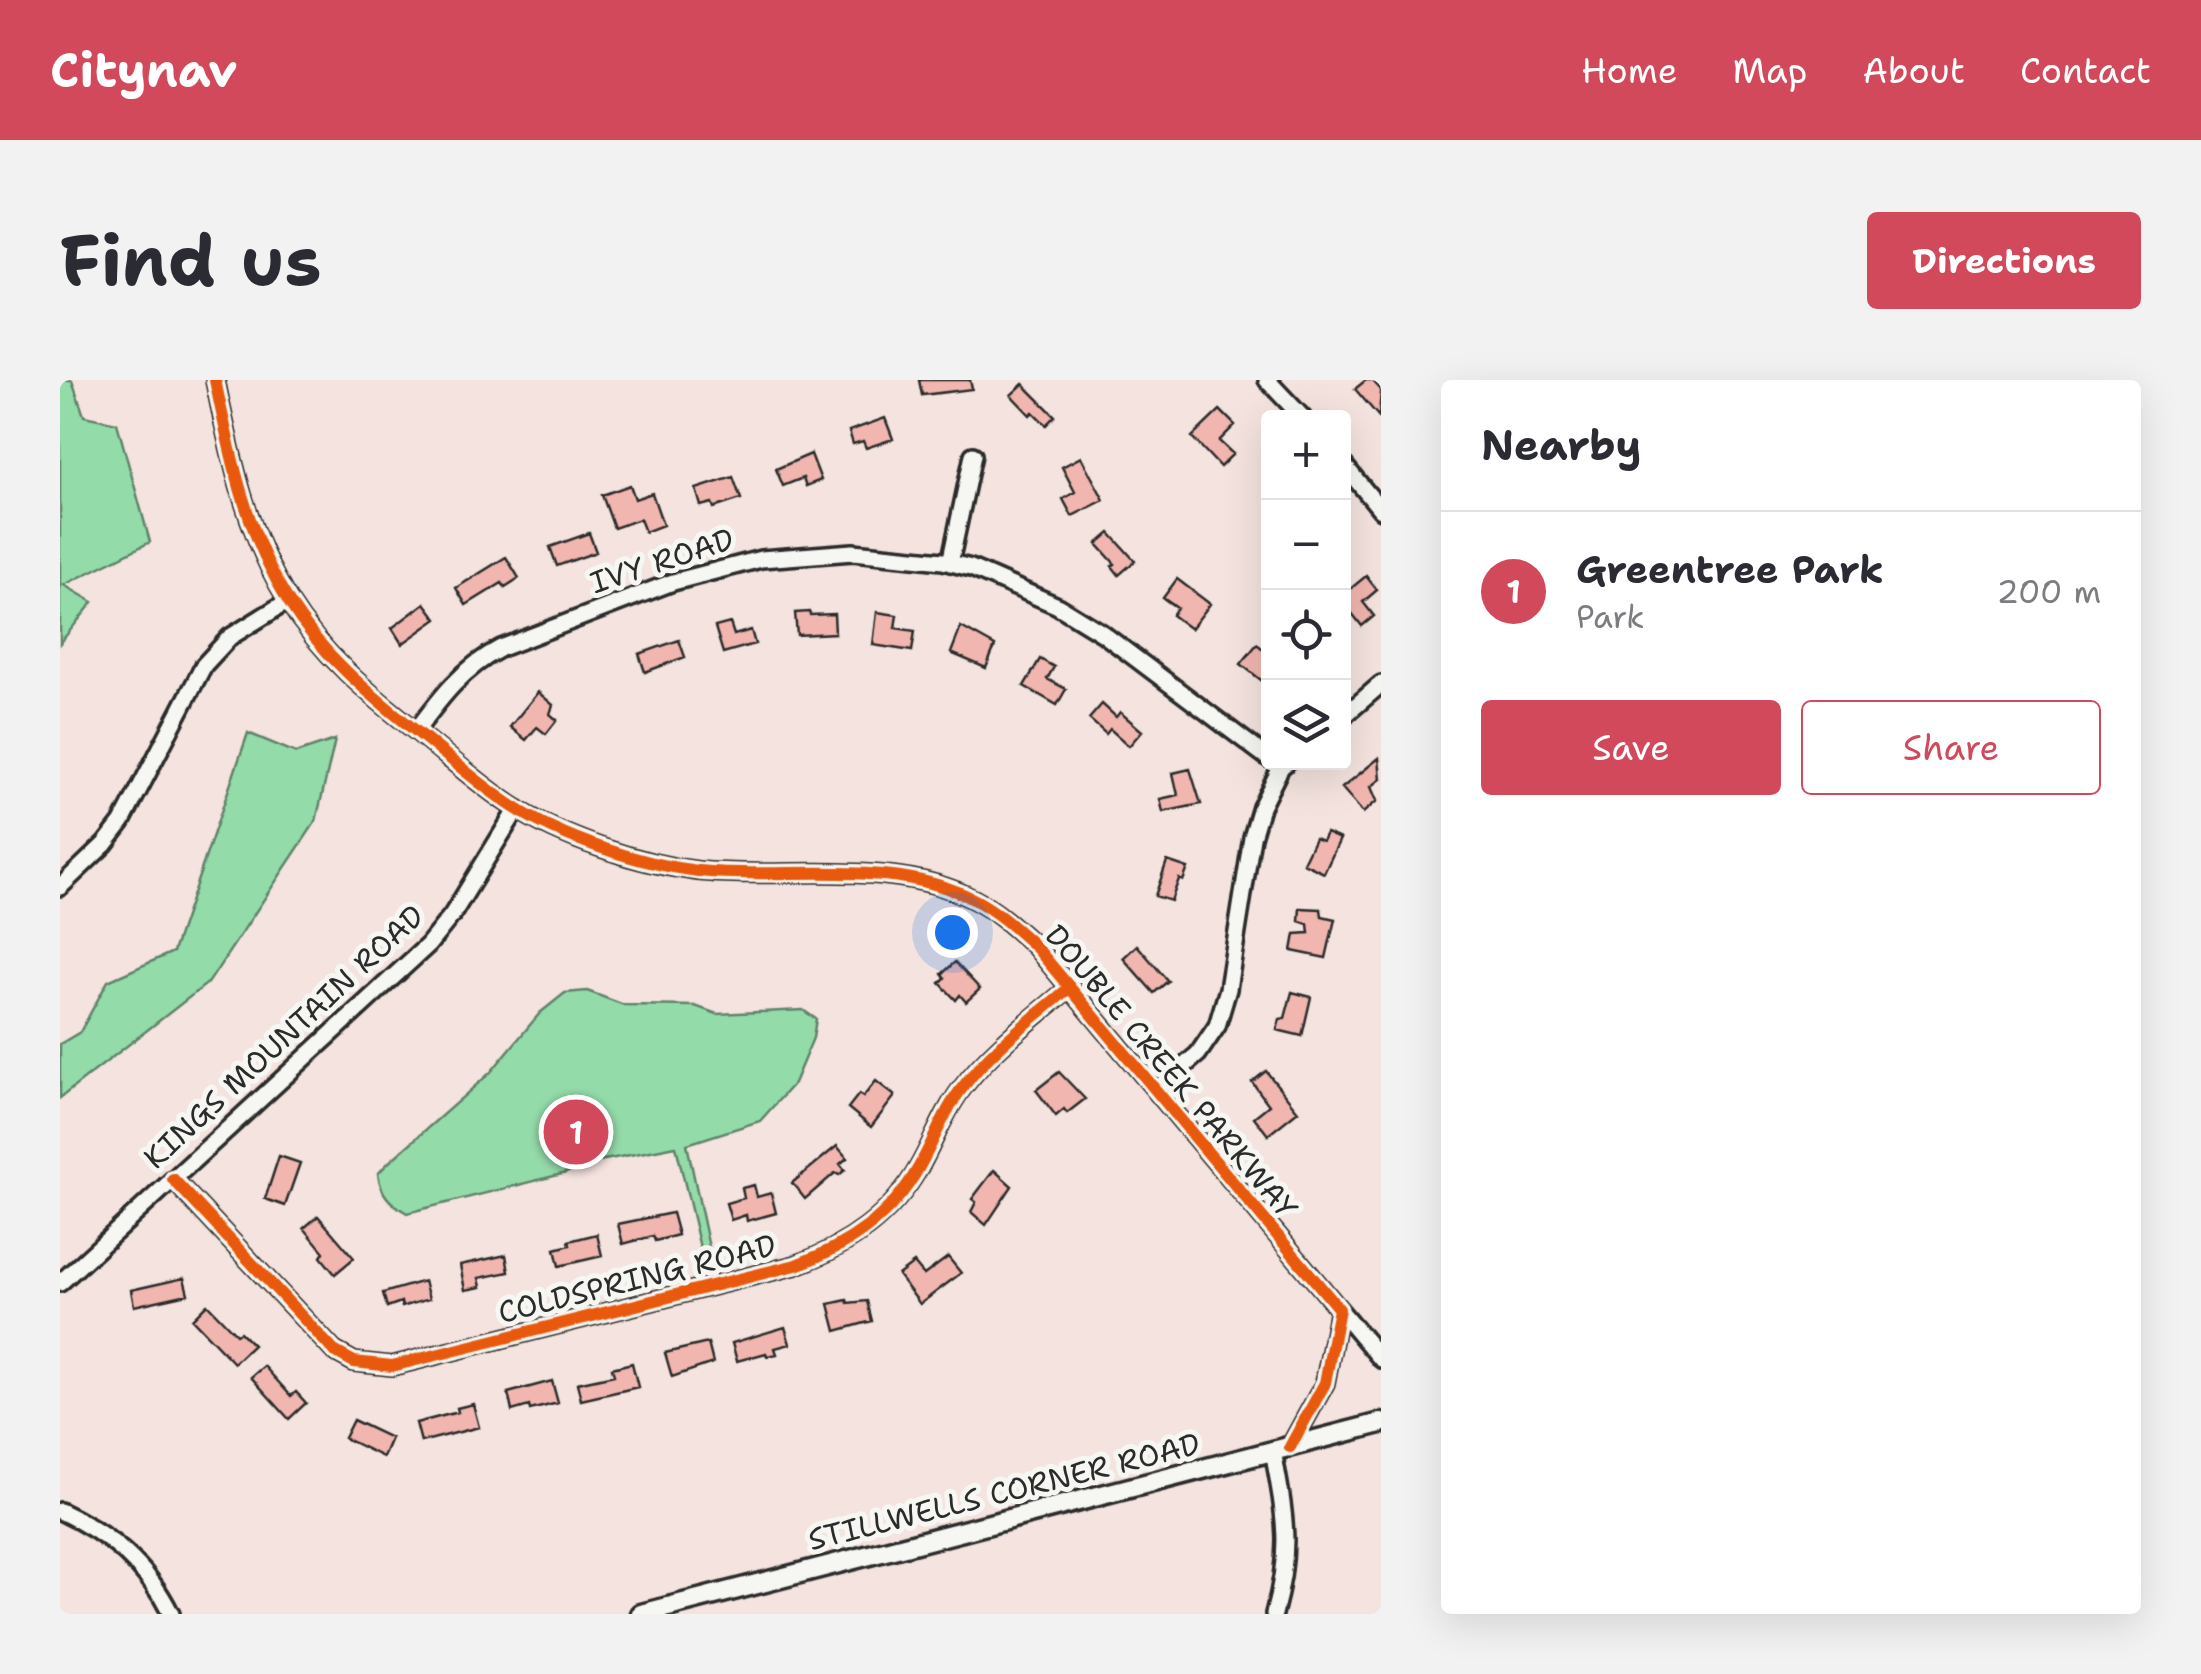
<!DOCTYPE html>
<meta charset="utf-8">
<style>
:root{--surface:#fff;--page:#f2f2f3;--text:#2b2b33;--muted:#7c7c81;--line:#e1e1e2;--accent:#d1495b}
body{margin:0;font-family:"Shantell Sans",sans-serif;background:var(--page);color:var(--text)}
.controls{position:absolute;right:30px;top:30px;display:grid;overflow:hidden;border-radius:10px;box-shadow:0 10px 40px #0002}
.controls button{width:90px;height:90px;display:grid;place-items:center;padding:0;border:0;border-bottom:2px solid var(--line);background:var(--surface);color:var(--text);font:50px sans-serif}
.you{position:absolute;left:892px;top:552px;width:35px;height:35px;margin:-25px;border:8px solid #fff;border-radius:50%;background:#1a73e8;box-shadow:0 0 0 15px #1a73e833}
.badge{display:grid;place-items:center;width:65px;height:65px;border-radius:50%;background:var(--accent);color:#fff;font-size:32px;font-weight:700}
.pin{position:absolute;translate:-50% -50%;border:5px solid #fff;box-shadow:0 2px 10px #0006}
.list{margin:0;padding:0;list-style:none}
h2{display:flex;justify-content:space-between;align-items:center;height:130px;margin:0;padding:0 40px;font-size:42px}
h2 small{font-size:32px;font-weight:400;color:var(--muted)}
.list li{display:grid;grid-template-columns:65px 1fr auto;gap:30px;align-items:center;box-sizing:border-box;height:160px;padding:0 40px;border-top:2px solid var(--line)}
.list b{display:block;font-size:38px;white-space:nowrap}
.list p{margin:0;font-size:32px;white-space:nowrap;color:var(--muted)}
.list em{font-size:32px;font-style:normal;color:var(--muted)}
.actions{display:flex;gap:20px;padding:30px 40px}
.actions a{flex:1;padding:22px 0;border:2px solid var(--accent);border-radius:10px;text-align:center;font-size:35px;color:var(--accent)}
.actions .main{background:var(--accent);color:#fff}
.icon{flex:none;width:55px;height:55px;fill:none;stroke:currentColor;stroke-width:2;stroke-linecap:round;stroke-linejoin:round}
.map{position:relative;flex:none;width:1321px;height:1234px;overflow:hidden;border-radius:10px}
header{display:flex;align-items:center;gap:60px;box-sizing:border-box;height:140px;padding:0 50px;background:var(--accent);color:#fff}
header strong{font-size:48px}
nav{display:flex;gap:55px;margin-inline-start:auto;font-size:35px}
.intro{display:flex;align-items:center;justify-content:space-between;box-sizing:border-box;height:240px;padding:0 60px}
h1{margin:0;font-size:70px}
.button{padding:25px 45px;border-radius:10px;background:var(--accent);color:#fff;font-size:35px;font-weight:700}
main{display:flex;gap:60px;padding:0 60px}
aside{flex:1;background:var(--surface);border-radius:10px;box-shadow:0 10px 40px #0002}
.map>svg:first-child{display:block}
</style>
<header>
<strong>Citynav</strong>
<nav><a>Home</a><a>Map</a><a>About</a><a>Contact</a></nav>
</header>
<div class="intro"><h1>Find us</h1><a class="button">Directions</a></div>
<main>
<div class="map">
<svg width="1321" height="1234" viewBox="0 0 1321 1234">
<rect width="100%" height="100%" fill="#f4e3de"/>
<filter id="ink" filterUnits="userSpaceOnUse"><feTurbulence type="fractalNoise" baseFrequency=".01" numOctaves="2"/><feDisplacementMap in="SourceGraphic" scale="20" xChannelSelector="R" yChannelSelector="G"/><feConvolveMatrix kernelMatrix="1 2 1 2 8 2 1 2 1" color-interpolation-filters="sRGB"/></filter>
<g filter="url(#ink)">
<path fill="#94dbaa" stroke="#60836a" stroke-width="2.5" d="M0 0H12L24 36 57 43 90 162 4 205 33 222 0 263Z
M188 353 236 373 275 360 256 441 149 602 0 718V664L20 652 48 601 113 572Z
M527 611 564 625 635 626 657 634 743 630 756 639 753 658 734 703 700 741 627 764 654 891 646 893 616 766 524 784 506 793 347 833C330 823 321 815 318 794L327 784 430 693 480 633 505 613Z"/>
<path fill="#f1b6af" stroke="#2b2b2b" stroke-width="2.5" d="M859 0H910L912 9 862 15Z
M1306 0H1312L1321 10 1319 37 1295 9Z
M963 4 995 36 986 45 973 32 970 35 951 15Z
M1160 30 1175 45 1159 61 1173 74 1160 87 1132 57Z
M825 38 833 59 806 68 803 61 793 64 789 51Z
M751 74 761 100 746 106 743 98 723 106 716 89Z
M1021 77 1044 120 1012 136 1003 119 1015 112 1002 87Z
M673 97 681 119 654 128 652 123 641 126 636 109Z
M570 105 575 119 592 113 603 145 585 152 580 139 554 148 542 115Z
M529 153 536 172 497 186 490 167Z
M1050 153 1075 181 1059 195 1052 186 1055 184 1037 164Z
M446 177 459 198 445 207 442 203 406 225 396 208Z
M1306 196 1317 210 1303 222 1314 236 1302 246 1284 223V214Z
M1117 199 1150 224 1131 249 1112 235 1117 228 1103 218Z
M365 223 377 239 342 264 332 248Z
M749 232 750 235 774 234 775 253 737 255 735 233Z
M817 232 837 235 835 248 855 251 852 271 813 265Z
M670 243 674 255 691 250 695 264 663 273 655 247Z
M901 247 935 266 926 288 891 273Z
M619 260 625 277 585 292 579 274Z
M1197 264 1208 273V300L1206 304 1181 284Z
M980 279 994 287 987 299 1006 309 997 325 964 306Z
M478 312 493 325 490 334 497 340 486 354 477 347 466 360 450 347Z
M1042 324 1056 337 1060 332 1082 351 1069 366 1050 349 1046 354 1029 339Z
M1319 378 1321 399 1311 407 1317 421 1303 433 1282 408Z
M1130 389 1141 424 1103 432 1100 419 1118 415 1113 393Z
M1266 453 1280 459 1264 493 1243 483 1255 458 1262 461Z
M1107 481 1128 488 1123 501 1119 499 1111 521 1095 516Z
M1240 528 1261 529 1262 536 1275 539 1266 578 1232 571 1235 554 1249 553 1248 544 1239 541Z
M1077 565 1108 601 1094 613 1063 578Z
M895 582 920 609 906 622 900 615 896 620 880 603 885 598 882 594Z
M1232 612 1251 617 1242 656 1217 650 1220 639 1225 638Z
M1206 691 1238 731 1208 755 1194 737 1209 725 1192 702Z
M999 692 1025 719 1007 733 1004 729 996 736 976 710Z
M816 701 835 716 811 747 788 728 799 714 803 717Z
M777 766 787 778 780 784 785 790 779 795 775 793 745 819 732 803Z
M219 776 240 783 225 826 205 819Z
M934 790 952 806 926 845 911 832 916 822 912 819Z
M694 805 697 817 711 813 716 833 687 841 686 835 671 840 666 823 684 818 682 808Z
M612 833 618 855 595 861 593 856 563 864 558 844Z
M258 836 294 878 275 894 261 877 264 872 244 848Z
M537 854 542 876 499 886 495 869 510 865 509 861Z
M446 875 449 892 419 898 421 907 405 910 400 885Z
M888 877 901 893 860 924 838 895 854 883 864 895Z
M124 898 128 914 74 926 71 910Z
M364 901 369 919 342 927 341 922 327 927 323 913Z
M787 920 788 923 807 921 812 941 776 951 769 924Z
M147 924 176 954 180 952 193 965 174 983 132 939Z
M725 947 730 964 715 968 717 974 707 976 706 973 677 981 672 963Z
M648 963 653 983 612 997 605 973Z
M572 983 578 1007 521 1020 517 1003 554 995 552 988Z
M204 986 231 1016 236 1012 246 1023 229 1039 191 997Z
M492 1001 498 1023 470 1030 469 1026 452 1031 448 1013Z
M413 1024 419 1047 361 1062 356 1043 398 1032 397 1028Z
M293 1040 331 1058 323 1077 284 1058Z"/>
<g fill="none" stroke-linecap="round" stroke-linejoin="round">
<defs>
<path id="minor" d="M155 0C171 78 186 153 229 222 262 275 308 313 356 351 388 376 418 404 452 426 501 458 580 484 638 491 726 500 834 477 915 520 938 532 956 549 975 566L1279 929 1265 1003 1230 1067
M1207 0 1243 38
M1284 85 1321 130
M890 183 913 75
M1284 336 1321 304
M356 351C381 317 403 288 441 268L613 202 701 179 793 172 883 181 911 188 998 226 1042 253 1208 378
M0 507 45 464 62 442 144 285 170 257 228 221
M1096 710 1138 674 1157 646 1168 609 1192 457 1201 427 1221 387 1227 382
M113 799 274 971 294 982 332 986 736 885C788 866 831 837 859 787 874 761 884 731 903 707 932 668 973 639 1009 608
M0 903 368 565 392 535 457 429
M1279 929 1321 979
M1213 1071C1225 1136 1232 1169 1214 1234
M0 1131C49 1154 87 1185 111 1234"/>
<path id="tertiary" d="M581 1234 1321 1043"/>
</defs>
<use href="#minor" stroke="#2b2b2b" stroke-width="22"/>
<use href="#tertiary" stroke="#2b2b2b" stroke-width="25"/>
<use href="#minor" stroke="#f6f6f2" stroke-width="15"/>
<use href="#tertiary" stroke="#f6f6f2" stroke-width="18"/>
<defs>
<path id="cycleway" d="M155 0C171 78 186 153 229 222 262 275 308 313 356 351 388 376 418 404 452 426 501 458 580 484 638 491 726 500 834 477 915 520 938 532 956 549 975 566L1279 929 1265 1003 1230 1067
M113 799 274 971 294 982 332 986 736 885C788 866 831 837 859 787 874 761 884 731 903 707 932 668 973 639 1009 608"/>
</defs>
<use href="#cycleway" stroke="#f6f6f2" stroke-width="19"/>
<use href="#cycleway" stroke="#e8590c" stroke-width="12"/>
</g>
</g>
<g text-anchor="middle" stroke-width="10" stroke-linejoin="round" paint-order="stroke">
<g font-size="30" fill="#2b2b2b" stroke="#f6f6f2">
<text transform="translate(602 181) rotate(-18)" y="10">IVY ROAD</text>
<text transform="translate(224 657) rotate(-43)" y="10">KINGS MOUNTAIN ROAD</text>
<text transform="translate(1111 692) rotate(50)" y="10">DOUBLE CREEK PARKWAY</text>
<text transform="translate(577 899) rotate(-14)" y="10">COLDSPRING ROAD</text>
<text transform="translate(944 1112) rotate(-14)" y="10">STILLWELLS CORNER ROAD</text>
</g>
</g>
</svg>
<div class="controls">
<button>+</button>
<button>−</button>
<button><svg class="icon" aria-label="locate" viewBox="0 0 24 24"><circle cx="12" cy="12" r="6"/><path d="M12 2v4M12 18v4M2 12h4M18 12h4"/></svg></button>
<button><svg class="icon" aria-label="layers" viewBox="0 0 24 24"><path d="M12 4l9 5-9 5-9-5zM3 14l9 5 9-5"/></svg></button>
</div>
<div class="you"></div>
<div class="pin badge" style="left:516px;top:752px">1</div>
</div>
<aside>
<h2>Nearby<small></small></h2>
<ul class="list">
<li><span class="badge">1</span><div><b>Greentree Park</b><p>Park</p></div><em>200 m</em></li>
</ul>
<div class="actions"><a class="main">Save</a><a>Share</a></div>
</aside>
</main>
